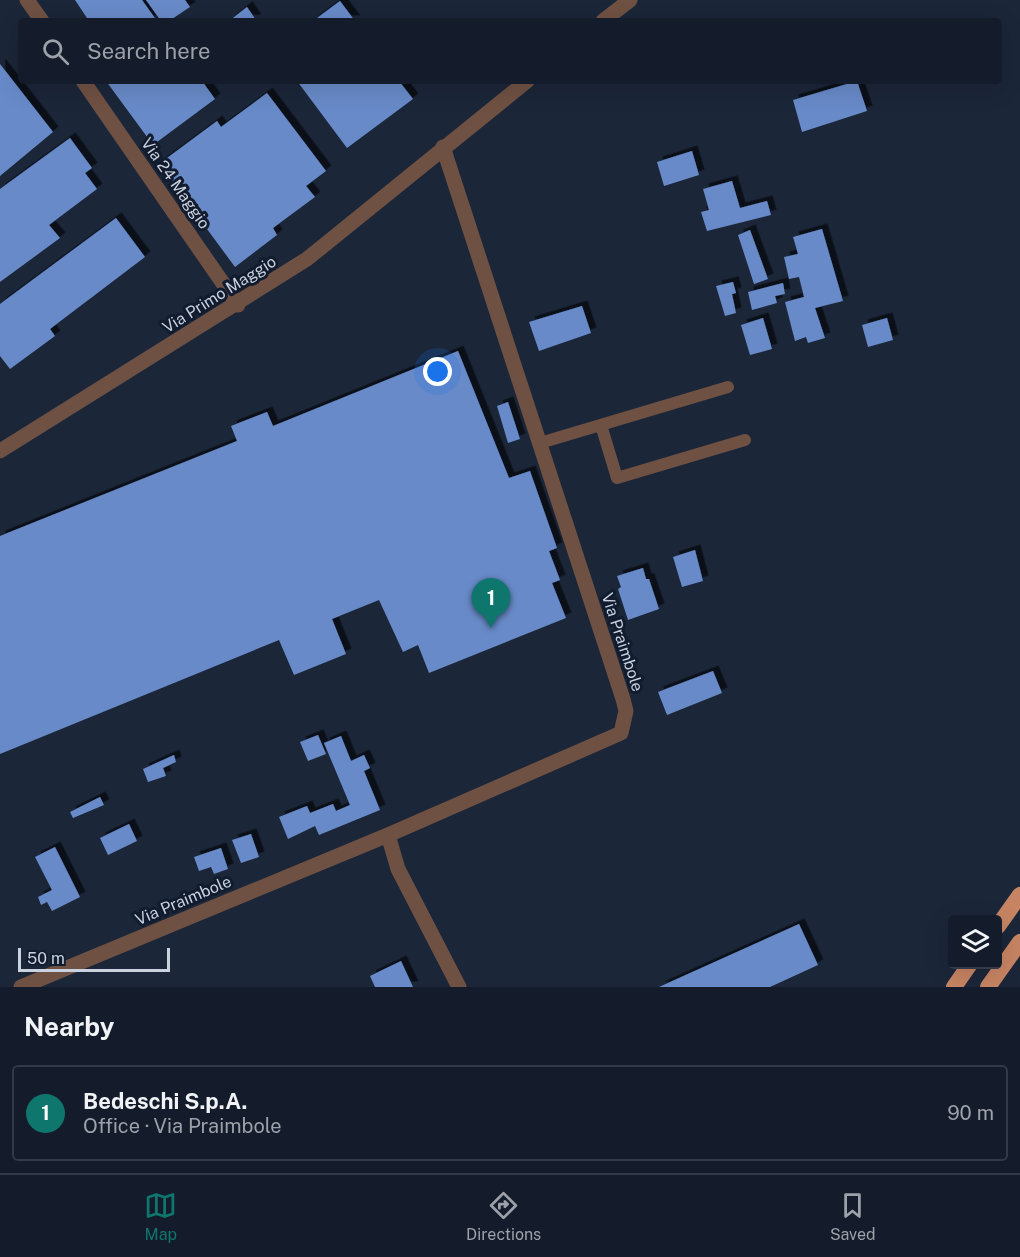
<!DOCTYPE html>
<meta charset="utf-8">
<style>
:root{--surface:#141c2b;--page:#212937;--text:#f1f3f6;--muted:#9da1a9;--line:#333a47;--accent:#0f766e}
body{margin:0;font-family:"Public Sans",sans-serif;background:var(--page);color:var(--text)}
.controls{position:absolute;right:18px;bottom:18px;display:grid;overflow:hidden;border-radius:6px;box-shadow:0 6px 24px #0002}
.controls button{width:54px;height:54px;display:grid;place-items:center;padding:0;border:0;border-bottom:2px solid var(--line);background:var(--surface);color:var(--text);font:30px sans-serif}
.scale{position:absolute;left:18px;bottom:15px;width:152px;box-sizing:border-box;padding-left:6px;border:3px solid #cbd2df;border-top:0;font-size:16px;line-height:21px;white-space:nowrap;color:#cbd2df;-webkit-text-stroke:4px #121c2f;paint-order:stroke}
.you{position:absolute;left:438px;top:372px;width:21px;height:21px;margin:-15px;border:4px solid #fff;border-radius:50%;background:#1a73e8;box-shadow:0 0 0 9px #1a73e833}
.badge{display:grid;place-items:center;width:39px;height:39px;border-radius:50%;background:var(--accent);color:#fff;font-size:20px;font-weight:700}
.pin{position:absolute;translate:-50% -50px;filter:drop-shadow(0 2px 3px #0008)}
.pin::after{content:'';position:absolute;top:32px;width:21px;height:18px;background:inherit;clip-path:polygon(0 0,100% 0,50% 100%)}
.list{margin:0;padding:0;list-style:none}
h2{display:flex;justify-content:space-between;align-items:center;height:78px;margin:0;padding:0 24px;font-size:26px}
h2 small{font-size:20px;font-weight:400;color:var(--muted)}
.list li{display:grid;grid-template-columns:39px 1fr auto;gap:18px;align-items:center;box-sizing:border-box;height:96px;margin:0 12px 12px;padding:0 12px;border:2px solid var(--line);border-radius:6px}
.list b{display:block;font-size:22px;white-space:nowrap}
.list p{margin:0;font-size:20px;white-space:nowrap;color:var(--muted)}
.list em{font-size:20px;font-style:normal;color:var(--muted)}
.icon{flex:none;width:33px;height:33px;fill:none;stroke:currentColor;stroke-width:2;stroke-linecap:round;stroke-linejoin:round}
.map{position:relative;flex:none;width:1020px;height:987px;overflow:hidden}
.search{position:absolute;background:var(--surface);box-shadow:0 6px 24px #0002;left:18px;right:18px;top:18px;height:66px;display:flex;align-items:center;gap:15px;box-sizing:border-box;padding:0 21px;border-radius:6px;color:var(--muted);font-size:22px}
.sheet{height:186px;background:var(--surface)}
nav{display:flex;justify-content:space-around;align-items:center;box-sizing:border-box;height:84px;border-top:2px solid var(--line);background:var(--surface);font-size:16px;color:var(--muted)}
nav a{display:grid;justify-items:center;gap:3px}
nav .on{color:var(--accent)}
.map>svg:first-child{display:block}
</style>
<div class="map">
<svg width="1020" height="987" viewBox="0 0 1020 987">
<defs>
<filter id="shadow"><feDropShadow dx="5.5" dy="-5.5" stdDeviation="0" flood-color="#0009"/></filter>
</defs>
<rect width="100%" height="100%" fill="#1b2639"/>
<path fill="#688ac8" filter="url(#shadow)" d="M75 0H142L157 21H89Z
M146 0H185L190 7 169 21H161Z
M340 1 355 21H313Z
M247 7 256 20 229 21Z
M0 64 53 132 0 176Z
M106 81H202L215 99 153 145Z
M297 81H399L413 99 347 148Z
M857 81 867 111 802 132 793 100Z
M267 93 326 171 306 186 315 197 273 228 277 235 235 267 159 164 217 121 221 127Z
M70 138 92 168 85 173 97 189 49 225 60 238 0 282V189Z
M692 151 699 175 664 186 657 162Z
M732 181 740 208 767 201 771 215 707 231 701 212 709 210 703 189Z
M116 218 145 257 50 329 55 336 10 369 0 356V304Z
M822 229 843 301 815 308 825 338 808 343 806 337 795 341 785 302 804 297 799 277 789 279 784 257 798 254 793 237Z
M750 230 768 279 754 284 738 235Z
M733 282 736 293 732 294 736 313 725 316 716 286Z
M783 283 785 294 775 296 777 303 752 310 748 292Z
M582 306 591 333 539 351 529 322Z
M763 318 772 349 750 355 741 325Z
M887 318 893 340 868 347 862 325Z
M458 351 509 478 530 471 557 548 549 551 560 580 552 583 566 618 429 673 418 645 403 652 379 600 332 619 346 654 294 675 279 640 0 754V536L237 441 231 426 267 412 273 426Z
M508 402 520 439 508 443 497 406Z
M695 550 703 581 682 587 673 557Z
M643 568 646 579H649L659 609 628 620 618 589 621 587 617 576Z
M713 671 722 693 667 715 658 692Z
M318 735 326 754 308 761 300 742Z
M341 736 351 761 364 755 370 768 364 771 380 810 319 835 315 826 288 839 279 817 307 806 310 813 333 804 336 811 350 805 324 743Z
M174 755 176 762 163 768 166 776 148 782 143 769Z
M100 797 104 805 73 818 70 812Z
M129 824 137 841 108 855 100 838Z
M251 834 259 857 241 863 232 840Z
M55 847 80 897 52 911 47 902 41 905 38 897 52 890 35 857Z
M221 848 228 869 214 874 211 867 199 871 194 857Z
M799 924 818 965 770 987H659Z
M401 961 413 987H375L370 976Z"/>
<g fill="none" stroke-linecap="round" stroke-linejoin="round">
<path stroke="#6f5143" stroke-width="12" d="M601 425 617 478 745 440
M540 443 728 387"/>
<path stroke="#6f5143" stroke-width="15" d="M27 0 42 21
M603 21 630 0
M83 81 238 305
M0 451 307 259 527 81
M388 835 398 869 459 987
M21 987 388 835 621 733 626 711 623 699 443 147"/>
<path stroke="#c68463" stroke-width="16" d="M998 926 1020 895
M954 987 970 964
M988 987 1020 942"/>
</g>
<g text-anchor="middle" stroke-width="6" stroke-linejoin="round" paint-order="stroke">
<g font-size="16" fill="#cbd2df" stroke="#121c2f">
<text transform="translate(176 183) rotate(55)" y="6">Via 24 Maggio</text>
<text transform="translate(219 294) rotate(-32)" y="6">Via Primo Maggio</text>
<text transform="translate(623 642) rotate(72)" y="6">Via Praimbole</text>
<text transform="translate(183 900) rotate(-23)" y="6">Via Praimbole</text>
</g>
</g>
</svg>
<div class="controls">
<button><svg class="icon" aria-label="layers" viewBox="0 0 24 24"><path d="M12 4l9 5-9 5-9-5zM3 14l9 5 9-5"/></svg></button>
</div>
<div class="scale">50 m</div>
<div class="you"></div>
<div class="pin badge" style="left:491px;top:628px">1</div>
<div class="search"><svg class="icon" aria-label="search" viewBox="0 0 24 24"><circle cx="10" cy="10" r="6"/><path d="M15 15l6 6"/></svg>Search here</div>
</div>
<section class="sheet">
<h2>Nearby<small></small></h2>
<ul class="list">
<li><span class="badge">1</span><div><b>Bedeschi S.p.A.</b><p>Office · Via Praimbole</p></div><em>90 m</em></li>
</ul>
</section>
<nav>
<a class="on"><svg class="icon" aria-label="map" viewBox="0 0 24 24"><path d="M3 6l6-2 6 2 6-2v14l-6 2-6-2-6 2zM9 4v14M15 6v14"/></svg>Map</a>
<a><svg class="icon" aria-label="directions" viewBox="0 0 24 24"><path d="M12 3l9 9-9 9-9-9zM9 14v-3h6M13 9l2 2-2 2"/></svg>Directions</a>
<a><svg class="icon" aria-label="saved" viewBox="0 0 24 24"><path d="M7 4h10v16l-5-4-5 4z"/></svg>Saved</a>
</nav>
